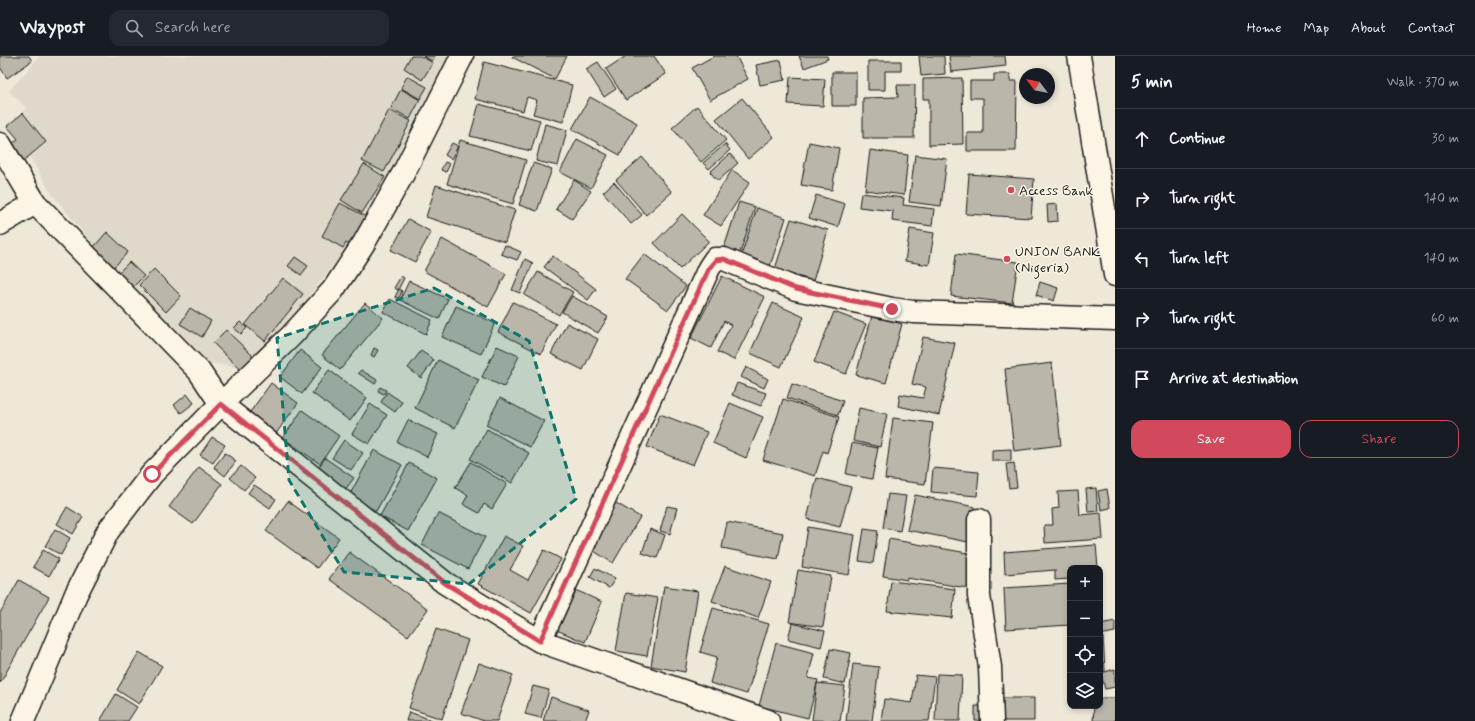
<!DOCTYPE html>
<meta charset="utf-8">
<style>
:root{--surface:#171b24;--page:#242831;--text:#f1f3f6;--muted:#9ea1a6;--line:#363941;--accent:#d1495b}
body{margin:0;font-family:Mynerve,sans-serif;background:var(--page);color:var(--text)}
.controls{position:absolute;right:12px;bottom:12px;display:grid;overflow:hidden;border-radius:8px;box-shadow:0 2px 6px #0003}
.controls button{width:36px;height:36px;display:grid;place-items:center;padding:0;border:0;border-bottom:1px solid var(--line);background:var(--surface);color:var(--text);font:20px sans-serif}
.compass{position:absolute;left:1019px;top:12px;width:36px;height:36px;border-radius:50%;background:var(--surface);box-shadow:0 2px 6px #0003;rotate:302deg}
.stop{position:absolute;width:12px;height:12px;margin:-9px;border:3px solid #d1495b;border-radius:50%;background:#fff}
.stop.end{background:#d1495b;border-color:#fff;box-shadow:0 1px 4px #0008}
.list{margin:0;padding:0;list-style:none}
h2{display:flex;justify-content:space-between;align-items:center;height:52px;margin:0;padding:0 16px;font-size:17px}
h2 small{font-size:13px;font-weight:400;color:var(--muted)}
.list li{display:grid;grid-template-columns:26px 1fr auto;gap:12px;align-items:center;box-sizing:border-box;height:60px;padding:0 16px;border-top:1px solid var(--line)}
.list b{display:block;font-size:15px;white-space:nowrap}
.list em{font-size:13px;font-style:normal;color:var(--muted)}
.actions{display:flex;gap:8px;padding:12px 16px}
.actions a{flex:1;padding:9px 0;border:1px solid var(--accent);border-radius:12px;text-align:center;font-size:14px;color:var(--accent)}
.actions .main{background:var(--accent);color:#fff}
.icon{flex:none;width:22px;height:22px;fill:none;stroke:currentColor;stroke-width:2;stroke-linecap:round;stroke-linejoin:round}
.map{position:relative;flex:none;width:1115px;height:665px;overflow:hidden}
header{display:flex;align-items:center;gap:24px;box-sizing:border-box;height:56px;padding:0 20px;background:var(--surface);border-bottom:1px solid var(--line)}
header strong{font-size:19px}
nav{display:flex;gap:22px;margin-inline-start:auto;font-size:14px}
.search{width:280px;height:36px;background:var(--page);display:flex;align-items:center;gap:10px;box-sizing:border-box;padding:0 14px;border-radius:12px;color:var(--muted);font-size:15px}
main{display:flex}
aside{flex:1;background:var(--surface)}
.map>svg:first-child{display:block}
</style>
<header>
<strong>Waypost</strong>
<div class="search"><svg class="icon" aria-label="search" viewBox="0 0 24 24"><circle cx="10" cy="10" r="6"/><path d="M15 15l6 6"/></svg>Search here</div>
<nav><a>Home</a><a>Map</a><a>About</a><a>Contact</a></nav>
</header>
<main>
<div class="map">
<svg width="1115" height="665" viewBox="0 0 1115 665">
<rect width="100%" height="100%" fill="#eee8d9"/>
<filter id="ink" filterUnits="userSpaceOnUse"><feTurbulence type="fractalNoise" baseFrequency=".025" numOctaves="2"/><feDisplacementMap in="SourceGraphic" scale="8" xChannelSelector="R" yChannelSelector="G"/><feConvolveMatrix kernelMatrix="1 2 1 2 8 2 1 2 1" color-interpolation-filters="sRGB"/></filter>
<g filter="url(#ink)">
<path fill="#ded9cb" d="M40 0H449L399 99 345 194 287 269 244 312 209 307 187 284 112 212 52 138 14 75 26 51 9 35Z"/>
<path fill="#bab6aa" stroke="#1c1c1c" d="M0 0H29L32 5 7 22 0 11Z
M411 0H421L433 7 422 24 404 12Z
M423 0H435L432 5Z
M513 0H567L555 23 512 1Z
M626 0H654L666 18 626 44 606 13Z
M714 0H736L748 23 710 44 692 12Z
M799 0H827L828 3 804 12Z
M919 0H944L945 18 921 20Z
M949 0H1005L1006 10 951 16Z
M781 4 785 24 760 29 756 9Z
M868 5H901V15H885V34H868Z
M484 6 572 29 563 66 533 58 537 44 527 41 523 55 475 43Z
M598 6 616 33 604 41 586 13Z
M832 16H856V50H832Z
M994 18H1010V25H1017L1016 95H967V77H983V42H970V25H994Z
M407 20 427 31 420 43 401 32Z
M790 21 825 23 823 50 788 48Z
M962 22 963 88 929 89V43H923V23Z
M897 29H915L914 82H863V42L898 41Z
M401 33 420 44 410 63 391 52Z
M590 41 637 67 620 99 572 73Z
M742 42 774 81 748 103 716 63Z
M479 48 540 64 531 95 470 80Z
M697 50 726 84 701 106 672 72Z
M389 54 411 65 384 116 362 105Z
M23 57 46 86 22 106 10 90 18 83 7 70Z
M545 68 567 74 558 110 536 105Z
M577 83 608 99 591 132 560 116Z
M460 84 526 104 513 148 447 128Z
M809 86 839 92 832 134 801 129Z
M452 87 458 90 451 103 445 99Z
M725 88 730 94 709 113 703 107Z
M870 94 908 99 904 139 865 134Z
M730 98 738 107 718 125 710 116Z
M915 99 947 103 941 150 909 146Z
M642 101 672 136 646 159 616 124Z
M445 106 450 108 446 116 441 114Z
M533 107 552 113 537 155 519 149Z
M364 108 385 121 362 157 341 144Z
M732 114 750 126 721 170 703 159Z
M969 118 1034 123 1031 162 966 158Z
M574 124 591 135 572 163 556 153Z
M614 126 642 159 631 168 603 136Z
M436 129 515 154 505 186 426 161Z
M861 137 904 142 903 149 934 153 932 170 892 165 893 155 859 151Z
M816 139 845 148 838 171 809 162Z
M739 146 755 151 739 200 723 195Z
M340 147 367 161 352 190 346 187 343 192 322 180Z
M1057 148 1058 165 1048 166 1047 149Z
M757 152 786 162 769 213 740 203Z
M682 158 709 185 680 213 654 187Z
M408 163 431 176 415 206 391 194Z
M791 163 828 174 813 225 775 213Z
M910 173 934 177 929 209 905 205Z
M107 176 128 196 113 212 92 193Z
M442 183 506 218 488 251 424 215Z
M505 189 521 196 517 204 501 198Z
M644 198 686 230 668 254 625 223Z
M956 198 1018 206 1012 247 951 240Z
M553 200 596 233 588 244 544 211Z
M295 201 308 210 301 219 288 210Z
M525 203 533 207 520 237 512 234Z
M129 206 144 220 131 233 116 219Z
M154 213 181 240 166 256 139 229Z
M538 216 573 236 559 259 524 239Z
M401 220 404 222 398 234 394 232Z
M722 220 765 241 734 304 717 296 731 269 724 265 711 292 691 282Z
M283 222 303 238 265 285 245 269Z
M409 225 448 243 439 263 400 244Z
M1040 226 1058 232 1054 245 1036 239Z
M399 233 402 235 399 242 395 241Z
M572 240 608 261 598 277 562 256Z
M390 243 432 264 426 278 383 256Z
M513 246 556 268 541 298 498 276Z
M365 247 383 262 340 314 322 299Z
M773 247 804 261 781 311 750 297Z
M456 250 495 267 481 298 442 281Z
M190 252 211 265 202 281 180 268Z
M834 256 866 268 846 318 814 306Z
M872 260 902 268 886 327 856 319Z
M240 266 247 272 241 278 234 272Z
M567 267 598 283 583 314 551 298Z
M226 274 253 300 240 313 213 287Z
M923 281 955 287 939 359 898 350 900 338 923 342 926 331 912 328Z
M497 290 519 300 504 331 482 321Z
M374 292 378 294 374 301 371 299Z
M300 294 322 311 302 338 280 321Z
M421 295 434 304 421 322 408 312Z
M438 304 479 324 455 372 415 352Z
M1052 307 1061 389 1014 395 1005 313Z
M746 311 768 323 764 332 741 321Z
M329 314 367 342 350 365 312 337Z
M361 314 377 324 375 328 358 317Z
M271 327 298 347 275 379 248 359Z
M737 327 766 337 761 350 732 339Z
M792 328 843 345 838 359 787 342Z
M380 331 386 334 384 338 378 335Z
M387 336 402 346 395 356 381 346Z
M187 338 194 347 181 357 174 349Z
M500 342 544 365 530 391 486 369Z
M783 343 839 361 827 397 823 395 815 420 763 404Z
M730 347 763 361 746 402 713 387Z
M370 348 387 359 369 388 352 378Z
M859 352 887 358 880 391 853 385Z
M302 354 339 380 320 408 283 382Z
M660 358 707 376 693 409 647 391Z
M893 362 933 367 925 428 885 423Z
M408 364 438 378 427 401 397 386Z
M487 373 529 397 512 427 470 403Z
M212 381 225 389 213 407 200 399Z
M344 384 363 397 351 414 332 402Z
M852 387 878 392 872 423 846 418Z
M1011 393V405H992V394Z
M374 394 402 409 376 455 349 440Z
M225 397 236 405 225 420 214 411Z
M325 402 354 422 341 439 313 419Z
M471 406 507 428 492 453 484 448 479 457 463 448 468 439 455 432Z
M409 407 437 422 408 475 380 460Z
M1014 407 1017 431 1009 432 1006 408Z
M241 410 255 422 244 434 230 422Z
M199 411 222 428 193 468 169 451Z
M933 412 979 416 977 440 931 436Z
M817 422 851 431 840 471 807 463Z
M254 429 276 443 270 452 248 437Z
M1096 432 1098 455 1088 456 1086 433Z
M1107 433 1110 452 1101 454 1098 435Z
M1078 435 1080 459 1101 457 1103 483 1045 487 1044 469H1053L1052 453 1059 452 1058 436Z
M888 438 906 440 900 475 883 472Z
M915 439 975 451 968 486 907 474Z
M611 444 640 461 613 507 584 489Z
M288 445 339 482 317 512 266 475Z
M667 450 677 452 670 478 660 475Z
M67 451 83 461 73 478 57 468Z
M438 457 485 481 468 513 422 489Z
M727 466 783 477 778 503 722 492Z
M808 471 855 479 849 519 802 511Z
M55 473 70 482 61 499 45 490Z
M650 473 665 479 657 502 642 497Z
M864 473 878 475 873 507 859 505Z
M504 480 523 490 510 514 528 524 544 494 561 503 531 557 478 528Z
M889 483 973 498 967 532 907 522V524L883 520Z
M1096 489 1098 512H1070V523L1055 524V514L1005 518 1004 496Z
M43 494 59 503 49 520 33 511Z
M349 496 428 553 408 580 329 523Z
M725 510 771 526 758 562 712 545Z
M595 512 615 523 609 532 590 521Z
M798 514 831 520 823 571 789 566Z
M19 524 49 541 0 627V557Z
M891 525 955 533 952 562 887 555Z
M1070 528V569L1006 573 1004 532Z
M664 530 698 535 685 616 651 610Z
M571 532 602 546 585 586 554 573Z
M626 537 658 542 647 600 616 595Z
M713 552 769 568 747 638 710 627 717 601 700 596Z
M1115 565V576L1100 579V568Z
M792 567 825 575 821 591 788 583Z
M436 573 468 584 442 663 409 652Z
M1100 580H1103L1105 615 1100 616Z
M776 587 814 597 808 622 818 624 808 662 759 650Z
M830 593 851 597 845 628 824 623Z
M139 596 162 610 139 648 117 634Z
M479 607 513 619 497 665H484L461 657Z
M853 608 879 611 872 665H846Z
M1115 613V631L1105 633 1101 617Z
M937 618 962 619 960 665H935Z
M916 619 935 621 929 665H881L884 643 912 647Z
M817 627 845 630 840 665 812 664Z
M533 630 549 634 541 662 525 658Z
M116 638 137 651 128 665H100Z
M551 641 589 654 585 665H543Z
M1003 642H1034V665H1002Z
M1100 642H1115V665H1093L1094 650H1100Z
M975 650H985V665H975Z
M409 656 435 665H406Z"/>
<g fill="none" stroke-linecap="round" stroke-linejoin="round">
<defs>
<path id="street" d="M0 88 35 147 199 315 221 348 445 527 511 568 540 585 768 665
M0 168 35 147
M979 464V540L990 611 992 665
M540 585 709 212 715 203H724L796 233 892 253 913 256 1115 263
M23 665 76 538 108 475 152 418 221 348 291 280 333 234 364 187 404 116 462 0"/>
<path id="highway" d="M1079 0 1115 219"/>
</defs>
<use href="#street" stroke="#1c1c1c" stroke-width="25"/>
<use href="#highway" stroke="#1c1c1c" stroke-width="25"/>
<use href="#street" stroke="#fcf5e5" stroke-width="22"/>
<use href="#highway" stroke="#fcf5e5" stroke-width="22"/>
</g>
</g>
<g fill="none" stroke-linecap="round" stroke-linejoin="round" filter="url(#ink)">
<path stroke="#d1495b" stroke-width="5" d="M152 418 221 348 445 527 540 585 709 212 716 204 724 203 796 233 892 253"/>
</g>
<path fill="#0f766e" fill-opacity="0.2" stroke="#0f766e" stroke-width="3" stroke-dasharray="8 5" stroke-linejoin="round" d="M434 232 529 285 576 443 469 528 344 516 289 424 277 282Z"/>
<g fill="#d1495b" stroke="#fcf5e5" stroke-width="1.5">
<circle cx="1011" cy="134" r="4"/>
<circle cx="1007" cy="203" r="4"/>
</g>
<g text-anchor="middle" stroke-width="3" stroke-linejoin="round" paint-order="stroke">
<g font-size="14" fill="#1c1c1c" stroke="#fcf5e5" text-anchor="start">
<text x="1019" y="139">Access Bank</text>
<text x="1015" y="200">UNION BANK<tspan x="1015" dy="16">(Nigeria)</tspan></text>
</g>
</g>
</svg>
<div class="controls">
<button>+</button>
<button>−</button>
<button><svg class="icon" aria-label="locate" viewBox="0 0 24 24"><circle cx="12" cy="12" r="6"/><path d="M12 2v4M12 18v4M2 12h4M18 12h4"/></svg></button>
<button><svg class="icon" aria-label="layers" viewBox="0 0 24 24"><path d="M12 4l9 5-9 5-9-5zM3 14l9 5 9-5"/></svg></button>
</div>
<svg class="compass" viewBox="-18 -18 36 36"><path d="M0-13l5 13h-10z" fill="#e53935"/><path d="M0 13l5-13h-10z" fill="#9ea1a6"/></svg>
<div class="stop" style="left:152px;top:418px"></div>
<div class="stop end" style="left:892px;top:253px"></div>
</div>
<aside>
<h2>5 min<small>Walk · 370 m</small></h2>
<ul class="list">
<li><svg class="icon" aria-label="ahead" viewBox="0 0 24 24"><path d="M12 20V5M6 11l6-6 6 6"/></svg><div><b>Continue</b></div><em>30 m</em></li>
<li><svg class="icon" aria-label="right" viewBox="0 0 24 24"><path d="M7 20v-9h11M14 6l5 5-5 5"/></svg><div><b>Turn right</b></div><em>140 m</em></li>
<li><svg class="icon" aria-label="left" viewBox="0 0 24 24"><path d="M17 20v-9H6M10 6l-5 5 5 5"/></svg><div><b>Turn left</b></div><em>140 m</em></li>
<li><svg class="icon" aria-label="right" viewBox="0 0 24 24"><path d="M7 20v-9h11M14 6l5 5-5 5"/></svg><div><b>Turn right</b></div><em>60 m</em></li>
<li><svg class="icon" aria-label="arrive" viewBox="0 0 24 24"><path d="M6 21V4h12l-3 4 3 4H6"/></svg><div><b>Arrive at destination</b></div></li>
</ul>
<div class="actions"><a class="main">Save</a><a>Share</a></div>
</aside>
</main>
